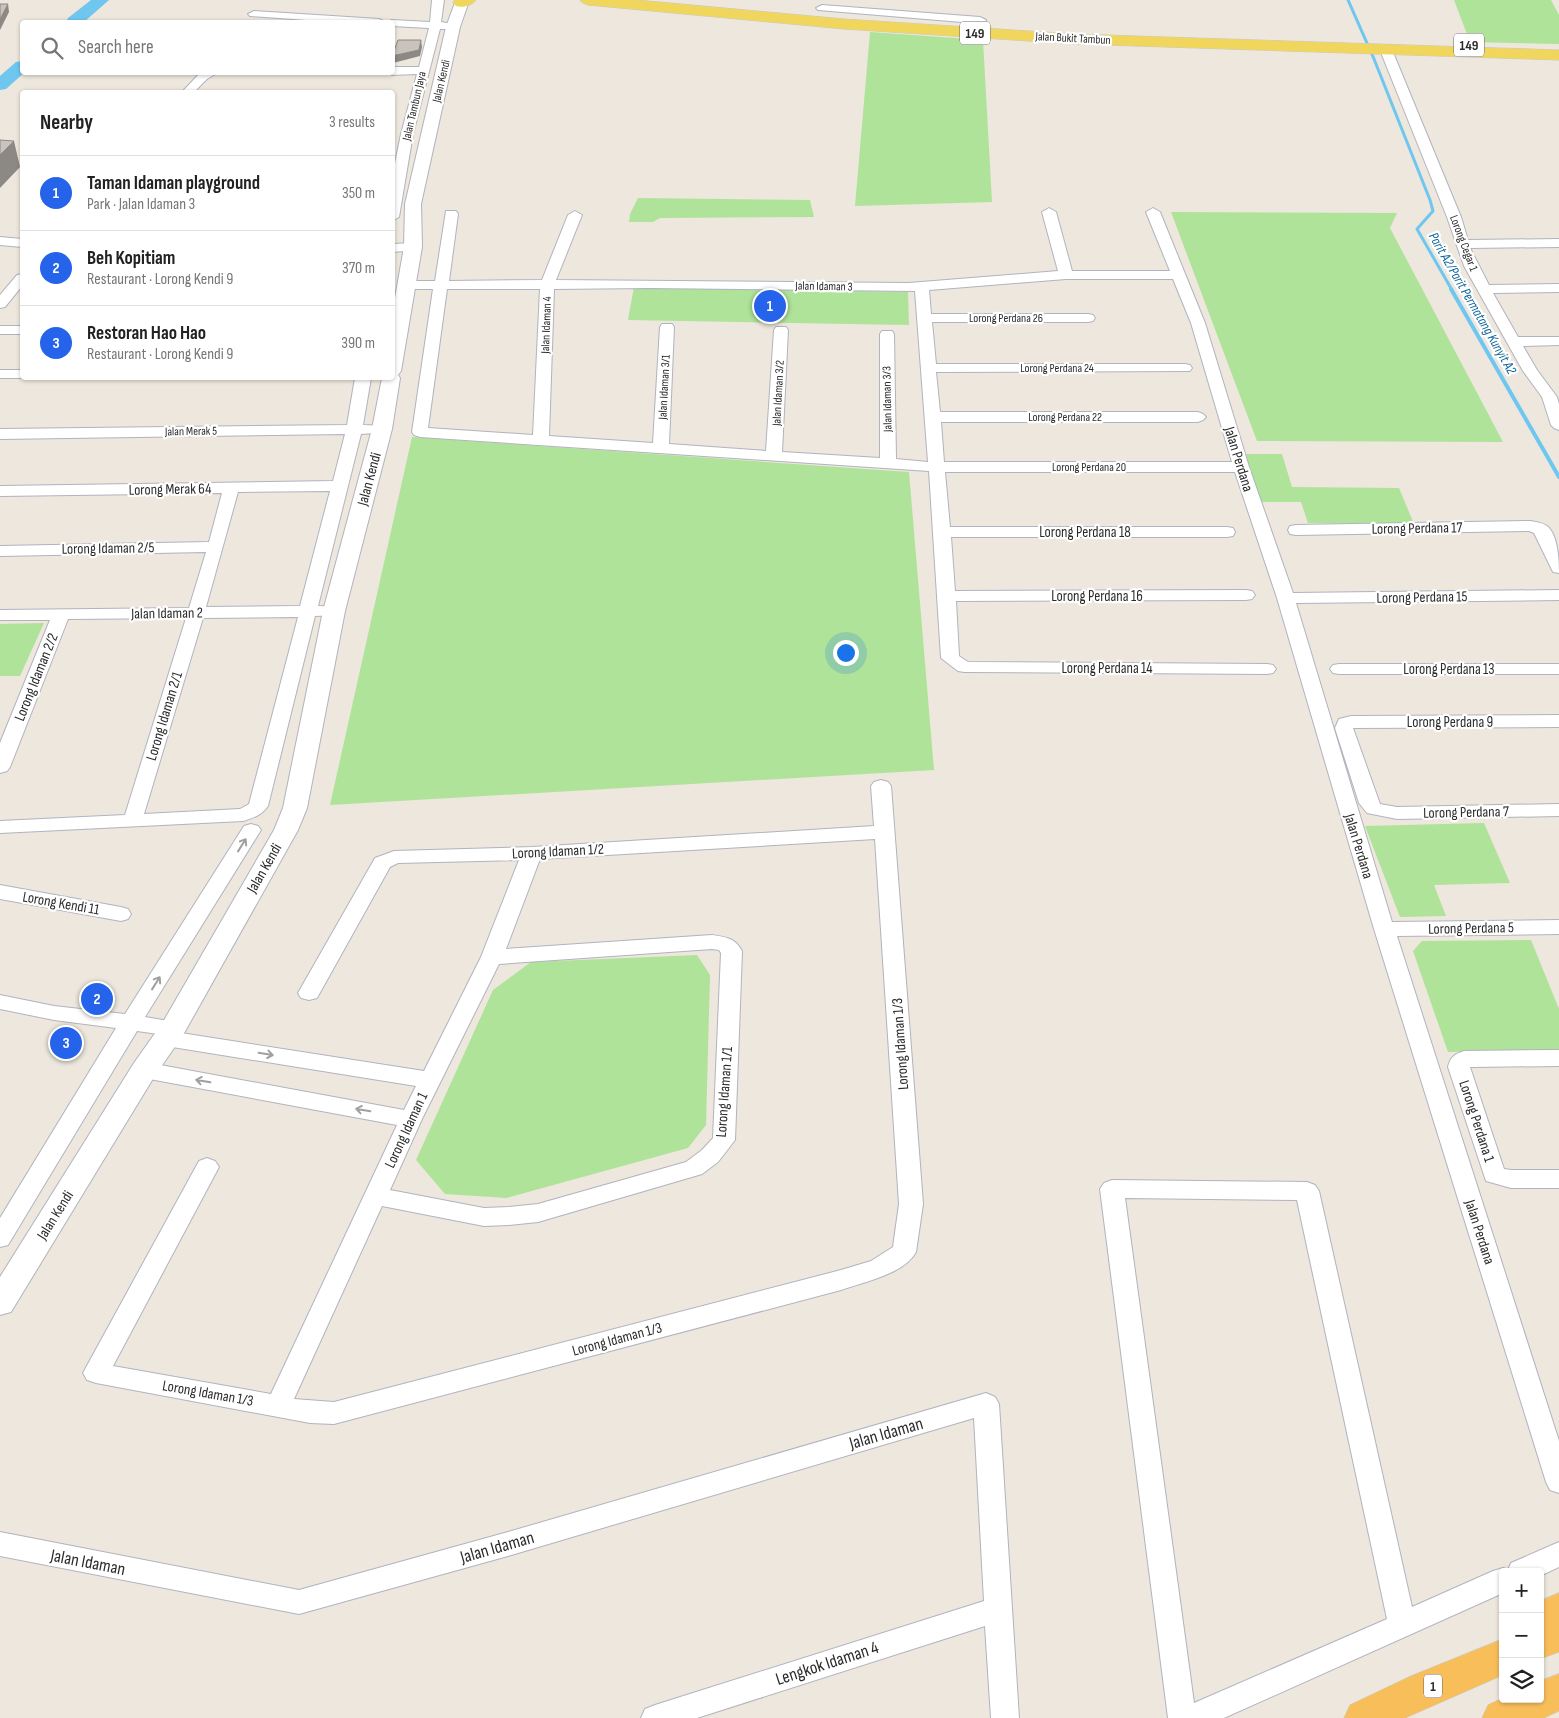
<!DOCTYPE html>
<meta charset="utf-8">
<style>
:root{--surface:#fff;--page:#f2f2f2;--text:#222;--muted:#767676;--line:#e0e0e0;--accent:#2563eb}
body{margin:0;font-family:"Sofia Sans Condensed",sans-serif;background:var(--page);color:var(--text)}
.controls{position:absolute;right:15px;bottom:15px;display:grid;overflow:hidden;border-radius:5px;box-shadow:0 1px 4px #0004}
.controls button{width:45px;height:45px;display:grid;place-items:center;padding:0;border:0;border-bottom:1px solid var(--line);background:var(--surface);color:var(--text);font:25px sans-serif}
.you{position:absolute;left:845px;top:652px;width:18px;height:18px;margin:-12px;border:4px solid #fff;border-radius:50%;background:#1a73e8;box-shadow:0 0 0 8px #1a73e833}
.badge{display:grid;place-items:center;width:32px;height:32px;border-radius:50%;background:var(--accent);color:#fff;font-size:16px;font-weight:700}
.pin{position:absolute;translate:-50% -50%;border:2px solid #fff;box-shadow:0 1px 5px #0006}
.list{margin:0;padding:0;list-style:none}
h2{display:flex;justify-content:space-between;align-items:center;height:65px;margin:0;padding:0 20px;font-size:21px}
h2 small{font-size:16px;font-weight:400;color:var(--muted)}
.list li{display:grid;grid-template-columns:32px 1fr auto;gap:15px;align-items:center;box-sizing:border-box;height:75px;padding:0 20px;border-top:1px solid var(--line)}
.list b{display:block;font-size:19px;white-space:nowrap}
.list p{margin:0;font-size:16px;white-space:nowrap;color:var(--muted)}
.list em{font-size:16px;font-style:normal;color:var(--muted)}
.icon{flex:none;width:28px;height:28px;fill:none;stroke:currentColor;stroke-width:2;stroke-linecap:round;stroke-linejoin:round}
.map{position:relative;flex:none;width:1559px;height:1718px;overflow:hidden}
.search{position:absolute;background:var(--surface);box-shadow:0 1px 4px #0004;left:20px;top:20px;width:375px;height:55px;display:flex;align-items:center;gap:12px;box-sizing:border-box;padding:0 18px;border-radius:5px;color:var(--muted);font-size:19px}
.panel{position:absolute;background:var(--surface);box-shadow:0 1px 4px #0004;left:20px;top:90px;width:375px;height:290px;border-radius:5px}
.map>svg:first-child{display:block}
</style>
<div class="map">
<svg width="1559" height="1718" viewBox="0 0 1559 1718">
<rect width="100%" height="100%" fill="#ede7dd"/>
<path fill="#afe399" d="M1454 0H1551L1559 15V44L1470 42Z
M870 32 983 40 992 202 855 206Z
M638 198 810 200 814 217 660 218 653 222H629L630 214Z
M1171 212 1397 213 1390 228 1503 442 1257 441Z
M634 287 908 292 909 325 628 320Z
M412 437 909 472 934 770 330 805Z
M1245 454H1282L1292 487 1399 488 1414 524 1308 523 1301 502H1259Z
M44 623 20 676H0V624Z
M1484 823 1510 883 1434 885 1446 916 1400 917 1365 826Z
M1531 940 1559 1009V1050L1448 1052 1413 951 1422 941Z
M697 955 710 975 706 1125 688 1148 506 1198 445 1194 416 1160 493 990 531 962Z"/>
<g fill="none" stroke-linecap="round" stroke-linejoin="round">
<path stroke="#6fc7ef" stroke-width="3" d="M1348 0 1374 59 1430 200 1433 211 1417 229 1452 290"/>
<path stroke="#6fc7ef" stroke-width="4" d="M1451 289 1559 477"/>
<path fill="#6fc7ef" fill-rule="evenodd" d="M91 0H109L84 22H66L68 18Z
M22 61V72H25L6 89 0 90V76L16 62Z"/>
<defs>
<path id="minor" d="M432 0H444L441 22 452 24 454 26 448 29H440L413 134 399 217 392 221V178L401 134 417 74 392 75 387 72H392V67H419L429 28 392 26V22H387L392 20 430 22Z
M822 5 980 17 986 20 982 29 978 30 972 27 974 23 818 10 816 8Z
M254 11 379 19 385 22H334L250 16 248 14Z
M1386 47 1392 50 1461 217 1468 240 1559 239V247L1470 248 1489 285 1559 284V292L1493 293 1518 337H1559V345L1523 346 1537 370 1557 397 1559 404V430L1554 428 1551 425 1542 397 1523 371 1464 266 1447 217 1380 50Z
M201 72H219L207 79 194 92H182Z
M1049 208 1056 212 1072 271H1170L1146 212 1153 208 1160 212 1205 323 1249 467 1293 593 1559 590V600L1296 603 1392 922 1559 920V934L1397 936 1559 1441V1493L1550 1490 1546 1482 1374 929 1277 598 1235 472H945L950 527H1227L1233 528 1235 532 1233 536 1227 537H951L955 591 1246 590 1252 591 1255 595 1252 599 1246 600 956 601 959 656 968 662 1267 664 1273 665 1276 669 1273 673 1267 674 964 672 958 671 941 658 929 471 420 437 414 435 412 432 433 289H408L401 285 408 281H435L446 211H456L458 214 449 281 542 280 568 215 575 211 582 215 556 280 909 283 1058 271 1042 212ZM1066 279H1173L1191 323 1232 462H944L941 422H1198L1203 420 1206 417 1203 414 1198 412H940L936 372 1190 371 1192 368 1190 365 1185 364H936L932 322H1088L1093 321 1095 318 1093 315 1088 314H931L929 290ZM649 288 915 291 928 462 896 459 894 334 892 331H882L880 334V458L782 452 788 330 786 327H776L774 330 766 451 669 444 674 327 672 324H662L660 327 653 443 549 436 554 289ZM447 289H540L533 435 428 428Z
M0 237 22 239V247L0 245Z
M413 243 418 244 420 247 418 250 392 252V244Z
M22 274V286L5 307 0 308V295L17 275Z
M0 326H22V334H0Z
M0 370H22V378H26H0Z
M355 378H371L363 425 387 426 390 429 387 432 361 434 318 606 340 607 343 611 340 615 315 616 268 806C262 815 253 818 243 821L0 833V821L125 815 186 618 68 619 10 767 7 771 0 773V743L50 620H0V610L189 608 206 552 0 556V546L209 542 222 493 0 496V486L333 481 345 434 0 439V429L347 425ZM330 491 300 606 206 607 238 492ZM298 617 249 804 240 809 144 814 203 618Z
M1531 521C1536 522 1543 523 1547 526 1558 535 1559 560 1559 573L1553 572 1534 533 1529 531 1296 535 1290 534 1288 530 1290 526 1296 525Z
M1339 664H1559V674H1339L1333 673 1330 669 1333 665Z
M1559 715V727L1353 728 1380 804 1397 807 1559 804V816L1397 819 1367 813 1359 803 1335 728 1339 719 1351 716Z
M881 780 888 782 891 786 923 1204 916 1252C904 1274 864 1282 841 1290L334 1424 310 1423 96 1383 87 1380 83 1373 199 1161 207 1158 215 1161 219 1167 113 1366 271 1394 397 1125 144 1078 136 1076 133 1070 136 1064 144 1062 404 1110 416 1086 166 1046 158 1043 155 1038 158 1034 137 1031 8 1245 0 1247V1218L116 1028 54 1020 0 1009V995L54 1006 125 1014 244 826 251 824 258 826 261 830 145 1017 181 1023 184 1028 181 1033 424 1071 481 957 519 860 398 863 390 867 317 998 309 1000 301 998 298 993 375 858 394 851 532 847 874 826 871 786 874 782ZM875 839 899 1204 893 1247 871 1261 841 1270 334 1402 294 1399 382 1206 484 1226 509 1225 538 1222 702 1174 718 1162 735 1140 742 951C735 938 726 937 712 935L506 949 540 859ZM712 949 719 950 721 953 713 1138 702 1150 686 1162 538 1204 509 1207 484 1208 390 1190 422 1119 499 964Z
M0 885 121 907 128 909 131 914 128 919 121 921 0 899Z
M1559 1050V1066L1470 1067 1504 1169 1511 1170H1559V1188H1511L1486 1181 1448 1067C1450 1057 1455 1054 1464 1051Z
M1112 1180 1307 1182 1315 1185 1319 1191 1412 1607 1493 1571 1503 1568 1508 1570 1511 1563 1559 1542V1567L1540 1576V1572H1503V1593L1224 1718H1168L1100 1189 1104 1183ZM1125 1198 1297 1200 1387 1619 1194 1703Z
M986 1393 995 1397 999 1404 1019 1718H991L985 1626 697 1718H641L645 1709 655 1705 984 1601 974 1418 508 1556 299 1614 0 1556V1532L299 1590 508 1532Z"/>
<path id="tertiary" d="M456 0H471L468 4 460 27 421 204 422 247 401 371 398 375 400 378 392 429 345 611 307 808 298 830 183 1035 154 1077 11 1312 0 1315V1277L134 1063 163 1022 274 830 283 808 323 611 372 429 382 378H392V315L404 247 405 204 446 27Z"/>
<path id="primary" d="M455 0H476C471 6 463 8 456 6L453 3Z
M580 0H637L844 19 1075 34 1559 50V60L1075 44 844 29 588 5 583 3Z"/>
<path id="trunk" d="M1559 1593V1652L1540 1659V1601Z
M1503 1639V1675L1405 1718H1344L1350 1705 1411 1676Z
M1559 1674V1711L1544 1718H1482L1488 1705 1503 1698 1540 1699V1681Z"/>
</defs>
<use href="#minor" stroke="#b1b3bf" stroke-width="2"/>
<use href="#tertiary" stroke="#b1b3bf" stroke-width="2"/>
<use href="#primary" stroke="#c8c8c8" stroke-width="1"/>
<use href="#trunk" stroke="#c8c8c8" stroke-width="1"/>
<use href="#minor" fill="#fff" fill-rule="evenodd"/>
<use href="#tertiary" fill="#fff" fill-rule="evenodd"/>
<use href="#primary" fill="#f1d65d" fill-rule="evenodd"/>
<use href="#trunk" fill="#f8be5a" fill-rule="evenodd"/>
</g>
<path fill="#8c8884" d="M8 4 9 12 0 30V19Z
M421 40 422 47 420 56 393 63 392 56Z
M14 141 20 167 0 188V155Z"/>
<path fill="#c8c3bc" stroke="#8c8884" d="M0 4H8L0 19Z
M398 40H421L419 50 392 56Z
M0 140 14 141 0 155Z"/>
<defs><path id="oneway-shaft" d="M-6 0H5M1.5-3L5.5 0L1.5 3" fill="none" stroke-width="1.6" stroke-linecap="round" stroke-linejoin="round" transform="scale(1.25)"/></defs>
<g stroke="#a0a0a0">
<use href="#oneway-shaft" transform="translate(242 845) rotate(-58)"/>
<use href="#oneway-shaft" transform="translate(156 983) rotate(-58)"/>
<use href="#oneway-shaft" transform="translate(266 1054) rotate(9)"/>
<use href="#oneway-shaft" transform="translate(203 1081) rotate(-170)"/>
<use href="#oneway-shaft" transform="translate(363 1110) rotate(-170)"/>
</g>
<g text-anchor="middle" stroke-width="4.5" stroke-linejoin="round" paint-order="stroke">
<g font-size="12" fill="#2b2b2b" stroke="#fff">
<text transform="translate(1073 38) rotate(3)" y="4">Jalan Bukit Tambun</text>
<text transform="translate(441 81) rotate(-77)" y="4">Jalan Kendi</text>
<text transform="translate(414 106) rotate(-77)" y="4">Jalan Tambun Jaya</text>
<text transform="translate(1464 243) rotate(69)" y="4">Lorong Cegar 1</text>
<text transform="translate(824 286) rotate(1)" y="4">Jalan Idaman 3</text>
<text x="1006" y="322">Lorong Perdana 26</text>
<text transform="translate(546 325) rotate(-88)" y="4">Jalan Idaman 4</text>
<text x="1057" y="372">Lorong Perdana 24</text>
<text transform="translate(664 387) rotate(-87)" y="4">Jalan Idaman 3/1</text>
<text transform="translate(778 393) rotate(-87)" y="4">Jalan Idaman 3/2</text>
<text transform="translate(887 399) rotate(-91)" y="4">Jalan Idaman 3/3</text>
<text x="1065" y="421">Lorong Perdana 22</text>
<text transform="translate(191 431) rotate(-1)" y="4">Jalan Merak 5</text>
<text x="1089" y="471">Lorong Perdana 20</text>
</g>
<g fill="#fff" stroke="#6b6b6b" stroke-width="1">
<rect x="960" y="21.5" width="30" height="23" rx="4"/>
<rect x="1454" y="33.5" width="30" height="23" rx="4"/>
<rect x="1424" y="1674.5" width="18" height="23" rx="4"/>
</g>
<g font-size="14" font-weight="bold" fill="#2b2b2b">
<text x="975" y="38">149</text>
<text x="1469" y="50">149</text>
<text x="1433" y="1691">1</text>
</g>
<g font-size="14" font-style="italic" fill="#0d659d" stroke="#fff">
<text transform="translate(1473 303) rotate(60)" y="5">Parit A2/Parit Permatang Kunyit A2</text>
</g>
<g font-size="15" fill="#2b2b2b" stroke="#fff">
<text transform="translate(1239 459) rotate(73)" y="5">Jalan Perdana</text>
<text transform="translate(369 479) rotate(-75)" y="5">Jalan Kendi</text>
<text transform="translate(170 489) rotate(-1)" y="5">Lorong Merak 64</text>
<text transform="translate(1417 528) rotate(-1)" y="5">Lorong Perdana 17</text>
<text x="1085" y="537">Lorong Perdana 18</text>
<text transform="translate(108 548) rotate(-1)" y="5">Lorong Idaman 2/5</text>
<text x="1097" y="601">Lorong Perdana 16</text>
<text transform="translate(1422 597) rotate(-1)" y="5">Lorong Perdana 15</text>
<text transform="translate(167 613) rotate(-1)" y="5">Jalan Idaman 2</text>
<text x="1107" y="673">Lorong Perdana 14</text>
<text x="1449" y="674">Lorong Perdana 13</text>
<text transform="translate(36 677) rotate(-68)" y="5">Lorong Idaman 2/2</text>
<text transform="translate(164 716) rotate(-73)" y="5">Lorong Idaman 2/1</text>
<text x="1450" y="727">Lorong Perdana 9</text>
<text transform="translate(1466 812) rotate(-1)" y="5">Lorong Perdana 7</text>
<text transform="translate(1359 846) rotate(73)" y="5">Jalan Perdana</text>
<text transform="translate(558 851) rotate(-3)" y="5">Lorong Idaman 1/2</text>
<text transform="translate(264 868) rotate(-60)" y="5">Jalan Kendi</text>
<text transform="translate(61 903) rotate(10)" y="5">Lorong Kendi 11</text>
<text transform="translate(1471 928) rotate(-1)" y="5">Lorong Perdana 5</text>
<text transform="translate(900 1044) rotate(-94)" y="5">Lorong Idaman 1/3</text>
<text transform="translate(724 1092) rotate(-86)" y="5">Lorong Idaman 1/1</text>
<text transform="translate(1477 1121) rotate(72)" y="5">Lorong Perdana 1</text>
<text transform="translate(406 1130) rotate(-65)" y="5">Lorong Idaman 1</text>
<text transform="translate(55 1215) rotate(-58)" y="5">Jalan Kendi</text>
<text transform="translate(1480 1232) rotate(72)" y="5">Jalan Perdana</text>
<text transform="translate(617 1339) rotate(-15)" y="5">Lorong Idaman 1/3</text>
<text transform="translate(208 1393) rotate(10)" y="5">Lorong Idaman 1/3</text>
</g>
<g font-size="18" fill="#2b2b2b" stroke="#fff">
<text transform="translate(886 1433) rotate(-16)" y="6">Jalan Idaman</text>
<text transform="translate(497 1547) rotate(-16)" y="6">Jalan Idaman</text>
<text transform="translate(88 1562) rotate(11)" y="6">Jalan Idaman</text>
<text transform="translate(827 1663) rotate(-18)" y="6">Lengkok Idaman 4</text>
</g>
</g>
</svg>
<div class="controls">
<button>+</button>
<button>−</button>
<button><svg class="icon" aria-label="layers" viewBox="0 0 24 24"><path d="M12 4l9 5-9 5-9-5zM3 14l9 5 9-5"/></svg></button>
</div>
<div class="you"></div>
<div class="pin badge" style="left:770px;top:306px">1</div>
<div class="pin badge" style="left:97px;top:999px">2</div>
<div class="pin badge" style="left:66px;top:1043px">3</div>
<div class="search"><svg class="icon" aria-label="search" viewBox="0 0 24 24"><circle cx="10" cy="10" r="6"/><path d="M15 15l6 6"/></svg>Search here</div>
<section class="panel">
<h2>Nearby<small>3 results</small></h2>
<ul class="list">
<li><span class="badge">1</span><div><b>Taman Idaman playground</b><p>Park · Jalan Idaman 3</p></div><em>350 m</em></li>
<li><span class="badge">2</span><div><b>Beh Kopitiam</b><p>Restaurant · Lorong Kendi 9</p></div><em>370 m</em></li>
<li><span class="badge">3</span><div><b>Restoran Hao Hao</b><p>Restaurant · Lorong Kendi 9</p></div><em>390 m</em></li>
</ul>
</section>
</div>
